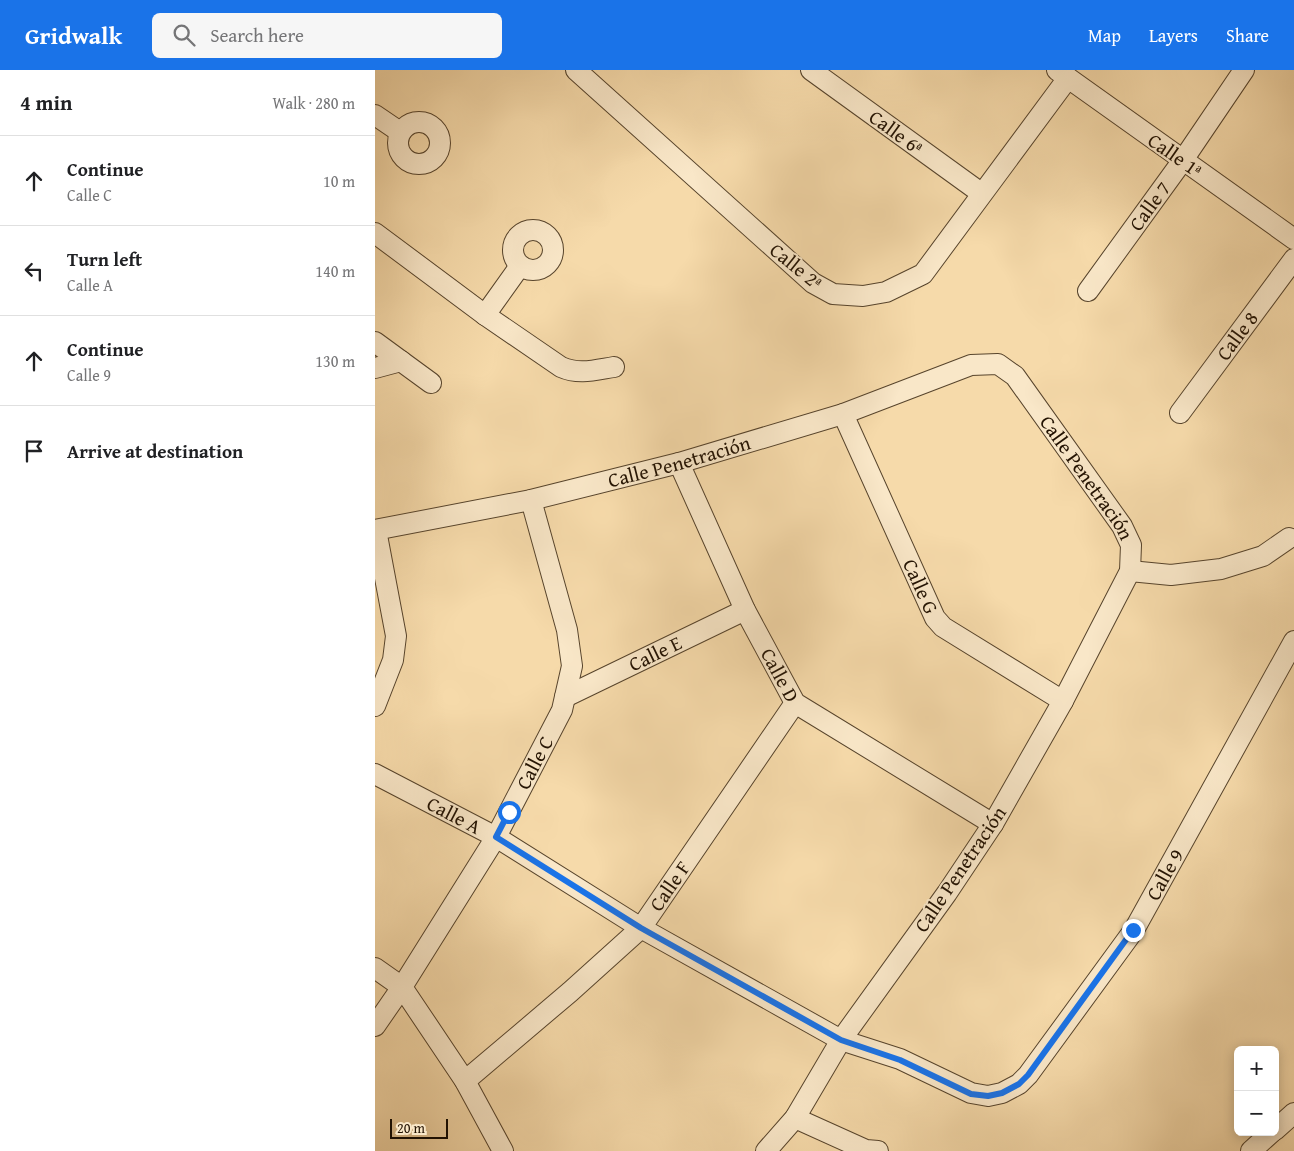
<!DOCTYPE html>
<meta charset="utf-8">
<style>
:root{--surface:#fff;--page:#f6f6f6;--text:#202124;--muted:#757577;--line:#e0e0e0;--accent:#1a73e8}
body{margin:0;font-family:"Gentium Book Plus",serif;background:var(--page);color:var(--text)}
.controls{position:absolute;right:15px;bottom:15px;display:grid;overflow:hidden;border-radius:8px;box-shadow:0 2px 12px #0003}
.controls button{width:45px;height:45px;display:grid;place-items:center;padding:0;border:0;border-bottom:1px solid var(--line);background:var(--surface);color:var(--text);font:25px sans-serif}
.scale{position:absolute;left:15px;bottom:12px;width:58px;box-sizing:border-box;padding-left:5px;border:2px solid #221202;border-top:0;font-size:14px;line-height:18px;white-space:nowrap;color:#221202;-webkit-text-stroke:4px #f9e7c8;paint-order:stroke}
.stop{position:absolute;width:15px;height:15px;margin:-11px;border:4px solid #1a73e8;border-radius:50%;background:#fff}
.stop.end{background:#1a73e8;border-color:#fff;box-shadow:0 1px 5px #0008}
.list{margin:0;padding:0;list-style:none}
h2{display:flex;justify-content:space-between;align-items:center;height:65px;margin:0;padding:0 20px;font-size:21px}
h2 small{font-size:16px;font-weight:400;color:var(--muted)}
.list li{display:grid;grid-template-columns:32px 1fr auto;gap:15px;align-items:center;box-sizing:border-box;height:90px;padding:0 20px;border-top:1px solid var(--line)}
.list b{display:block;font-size:19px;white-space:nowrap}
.list p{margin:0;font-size:16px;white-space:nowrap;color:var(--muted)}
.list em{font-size:16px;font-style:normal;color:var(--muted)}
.icon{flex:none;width:28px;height:28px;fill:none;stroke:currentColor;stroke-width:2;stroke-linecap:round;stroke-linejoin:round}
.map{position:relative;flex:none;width:919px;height:1081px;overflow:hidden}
header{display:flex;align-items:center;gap:30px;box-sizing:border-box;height:70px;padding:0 25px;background:var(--accent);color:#fff}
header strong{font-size:24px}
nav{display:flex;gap:28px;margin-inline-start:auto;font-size:18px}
.search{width:350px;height:45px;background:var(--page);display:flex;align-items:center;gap:12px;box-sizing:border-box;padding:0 18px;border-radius:8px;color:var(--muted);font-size:19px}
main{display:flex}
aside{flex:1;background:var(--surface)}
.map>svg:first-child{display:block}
</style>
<header>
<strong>Gridwalk</strong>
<div class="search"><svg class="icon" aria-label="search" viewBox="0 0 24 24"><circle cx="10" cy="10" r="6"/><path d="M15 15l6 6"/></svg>Search here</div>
<nav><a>Map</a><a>Layers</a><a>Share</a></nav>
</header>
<main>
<aside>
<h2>4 min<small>Walk · 280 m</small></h2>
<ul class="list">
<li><svg class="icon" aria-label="ahead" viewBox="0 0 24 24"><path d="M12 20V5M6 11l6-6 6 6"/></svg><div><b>Continue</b><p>Calle C</p></div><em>10 m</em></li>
<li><svg class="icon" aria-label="left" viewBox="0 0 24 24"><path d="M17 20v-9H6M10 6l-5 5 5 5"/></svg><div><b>Turn left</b><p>Calle A</p></div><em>140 m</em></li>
<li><svg class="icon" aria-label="ahead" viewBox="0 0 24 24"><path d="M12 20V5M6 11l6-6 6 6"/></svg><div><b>Continue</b><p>Calle 9</p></div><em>130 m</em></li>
<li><svg class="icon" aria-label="arrive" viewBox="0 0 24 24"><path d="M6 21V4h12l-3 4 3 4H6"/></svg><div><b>Arrive at destination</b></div></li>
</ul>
</aside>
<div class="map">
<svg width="919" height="1081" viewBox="0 0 919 1081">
<rect width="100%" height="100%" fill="#f6daaa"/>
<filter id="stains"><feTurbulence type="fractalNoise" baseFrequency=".004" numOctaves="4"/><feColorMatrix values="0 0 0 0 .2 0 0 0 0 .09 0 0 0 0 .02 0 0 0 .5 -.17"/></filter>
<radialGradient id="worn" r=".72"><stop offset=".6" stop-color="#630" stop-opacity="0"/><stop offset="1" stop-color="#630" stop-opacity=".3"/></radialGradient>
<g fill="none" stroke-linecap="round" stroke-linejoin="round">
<defs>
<g id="street">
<path d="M201 0 438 213 458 224 488 226 511 222 548 204 693 8"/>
<path d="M436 0 606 123"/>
<path d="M682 0 919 169"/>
<path d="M0 45 25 62"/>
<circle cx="44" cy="73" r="21"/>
<circle cx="158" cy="180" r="20"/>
<path d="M0 163 110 245 186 297C204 305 220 300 239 297"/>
<path id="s1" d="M713 221 808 90 869 0"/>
<path d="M110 245 145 196"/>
<path d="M0 272 56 313"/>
<path d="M0 298 26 291"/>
<path id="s2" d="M805 343 919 189"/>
<path id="s3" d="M468 344 560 548 568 557 688 631"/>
<path id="s4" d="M304 393 370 540 420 633 618 754"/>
<path id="s5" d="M0 460 156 430 304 393 468 344 596 295 623 294 640 306 747 456 756 475 755 501 688 631 618 754 572 823 466 970 420 1048 391 1081"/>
<path d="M755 501 796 505 846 499 888 486 914 468"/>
<path id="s6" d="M190 627 370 540"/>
<path d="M0 636 18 590 21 566 1 460"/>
<path id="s7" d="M0 704 121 767 266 858 466 970 525 989 596 1023 613 1026 627 1023 644 1014 653 1005 759 860 919 571"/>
<path d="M0 898 27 917 90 1011 128 1081"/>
<path id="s8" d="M0 956 27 917 121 767 187 640 197 596 192 560 156 430"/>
<path id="s9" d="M90 1011 195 922 266 858 420 633"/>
<path d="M420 1048 491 1080 503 1081"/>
<path d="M900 1060 919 1043"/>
<path d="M876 1081 897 1062"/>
</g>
</defs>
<use href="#street" stroke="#57442c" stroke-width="22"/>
<use href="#street" stroke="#f9e7c8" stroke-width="20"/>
</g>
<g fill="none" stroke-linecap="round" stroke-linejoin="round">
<path stroke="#1a73e8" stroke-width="6" d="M134 742 121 767 266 858 466 970 525 990 596 1024 613 1026 627 1023 644 1014 653 1005 758 860"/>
</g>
<g text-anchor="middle" stroke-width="4" stroke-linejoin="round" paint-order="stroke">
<g font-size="20" fill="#221202" stroke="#f9e7c8">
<text transform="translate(521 62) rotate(36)" y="7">Calle 6ª</text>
<text transform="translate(800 85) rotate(35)" y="7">Calle 1ª</text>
<text dy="7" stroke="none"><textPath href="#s1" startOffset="105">Calle 7</textPath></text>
<text transform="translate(421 196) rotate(39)" y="7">Calle 2ª</text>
<text dy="7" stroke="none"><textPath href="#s2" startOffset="96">Calle 8</textPath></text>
<text dy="7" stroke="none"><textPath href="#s5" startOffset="312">Calle Penetración</textPath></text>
<text dy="7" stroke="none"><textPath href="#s5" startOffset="792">Calle Penetración</textPath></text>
<text dy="7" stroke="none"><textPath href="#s3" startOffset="189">Calle G</textPath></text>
<text dy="7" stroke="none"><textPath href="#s6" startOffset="100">Calle E</textPath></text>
<text dy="7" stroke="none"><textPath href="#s4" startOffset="235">Calle D</textPath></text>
<text dy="7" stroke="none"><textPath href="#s8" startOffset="308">Calle C</textPath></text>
<text dy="7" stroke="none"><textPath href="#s7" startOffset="89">Calle A</textPath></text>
<text transform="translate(585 799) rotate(-56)" y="7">Calle Penetración</text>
<text dy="7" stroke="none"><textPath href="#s7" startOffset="984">Calle 9</textPath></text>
<text dy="7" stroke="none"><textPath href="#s9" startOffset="284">Calle F</textPath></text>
</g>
</g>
<rect width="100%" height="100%" filter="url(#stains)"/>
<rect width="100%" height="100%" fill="url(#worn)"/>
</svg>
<div class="controls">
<button>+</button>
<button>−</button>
</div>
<div class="scale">20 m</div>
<div class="stop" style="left:134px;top:742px"></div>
<div class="stop end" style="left:758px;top:860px"></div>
</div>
</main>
